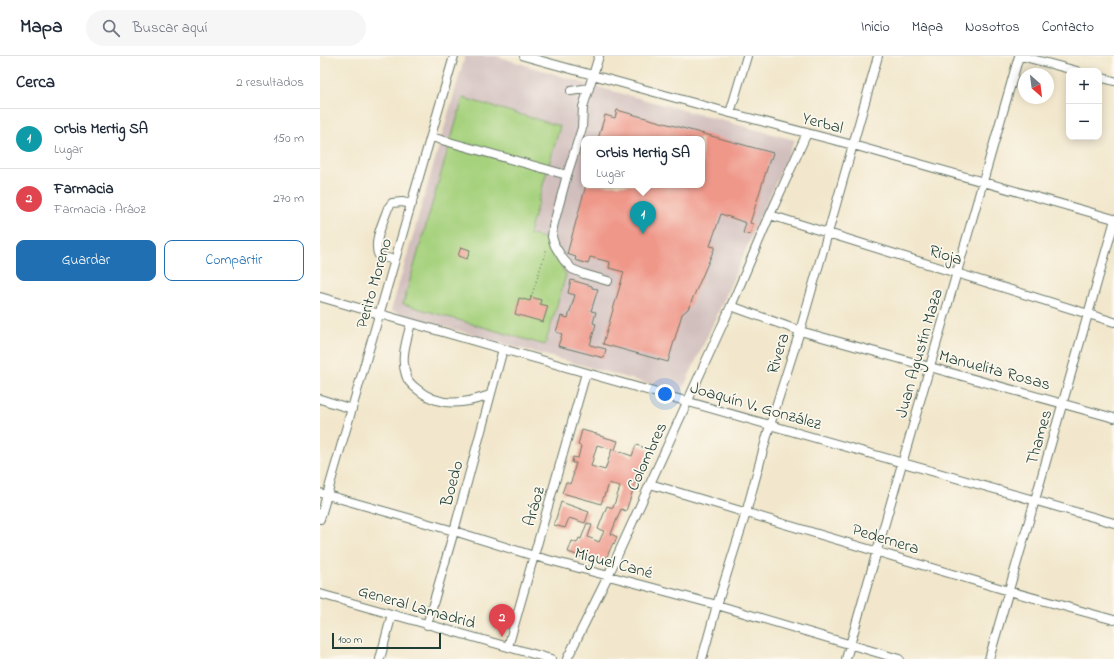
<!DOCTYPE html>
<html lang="es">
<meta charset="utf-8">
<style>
:root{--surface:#fff;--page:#f6f6f7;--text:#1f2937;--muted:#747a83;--line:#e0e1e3;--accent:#1f6fb2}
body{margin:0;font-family:"Indie Flower",sans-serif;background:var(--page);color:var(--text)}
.controls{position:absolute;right:12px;top:12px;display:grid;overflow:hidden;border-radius:8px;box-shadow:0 2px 10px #0003}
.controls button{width:36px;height:36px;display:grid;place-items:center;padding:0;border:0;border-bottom:1px solid var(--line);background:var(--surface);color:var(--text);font:20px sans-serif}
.compass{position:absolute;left:698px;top:12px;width:36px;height:36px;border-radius:50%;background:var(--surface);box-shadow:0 2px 10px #0003;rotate:152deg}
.scale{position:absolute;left:12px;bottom:10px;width:109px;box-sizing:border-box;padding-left:4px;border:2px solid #1f3d34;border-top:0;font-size:11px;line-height:14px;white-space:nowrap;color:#1f3d34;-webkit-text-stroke:3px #fbf7ec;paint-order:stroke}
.you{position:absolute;left:345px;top:338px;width:14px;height:14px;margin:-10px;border:3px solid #fff;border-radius:50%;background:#1a73e8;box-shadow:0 0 0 6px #1a73e833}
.badge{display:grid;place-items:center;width:26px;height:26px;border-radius:50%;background:var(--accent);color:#fff;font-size:13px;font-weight:700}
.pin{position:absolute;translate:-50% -33px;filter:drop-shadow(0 1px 2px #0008)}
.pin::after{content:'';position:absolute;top:21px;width:14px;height:12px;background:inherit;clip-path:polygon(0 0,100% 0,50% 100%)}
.popup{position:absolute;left:261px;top:80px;width:124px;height:52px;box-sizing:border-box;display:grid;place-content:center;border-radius:8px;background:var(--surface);filter:drop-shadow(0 1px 3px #0005);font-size:13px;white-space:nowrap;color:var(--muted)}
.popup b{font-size:15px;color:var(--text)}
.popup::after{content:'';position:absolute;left:50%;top:100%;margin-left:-8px;border:8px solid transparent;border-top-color:var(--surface)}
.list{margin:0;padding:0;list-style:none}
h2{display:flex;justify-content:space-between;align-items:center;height:52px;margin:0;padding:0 16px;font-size:17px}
h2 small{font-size:13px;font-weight:400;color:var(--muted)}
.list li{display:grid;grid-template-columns:26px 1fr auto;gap:12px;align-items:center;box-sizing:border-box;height:60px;padding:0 16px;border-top:1px solid var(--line)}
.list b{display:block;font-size:15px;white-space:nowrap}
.list p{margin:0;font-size:13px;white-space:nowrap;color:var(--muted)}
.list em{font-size:13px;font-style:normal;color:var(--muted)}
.actions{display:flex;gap:8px;padding:12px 16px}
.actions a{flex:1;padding:9px 0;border:1px solid var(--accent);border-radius:8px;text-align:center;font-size:14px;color:var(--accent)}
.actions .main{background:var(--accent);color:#fff}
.icon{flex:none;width:22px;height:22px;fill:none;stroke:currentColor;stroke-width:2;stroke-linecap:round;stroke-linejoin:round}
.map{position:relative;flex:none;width:794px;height:603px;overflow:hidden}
header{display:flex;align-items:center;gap:24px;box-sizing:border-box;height:56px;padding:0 20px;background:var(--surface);border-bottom:1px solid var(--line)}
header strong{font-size:19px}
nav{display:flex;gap:22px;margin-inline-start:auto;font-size:14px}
.search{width:280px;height:36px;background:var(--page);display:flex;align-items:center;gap:10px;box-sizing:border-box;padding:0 14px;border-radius:22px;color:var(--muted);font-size:15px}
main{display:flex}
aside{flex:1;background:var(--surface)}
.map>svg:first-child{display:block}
</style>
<header>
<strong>Mapa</strong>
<div class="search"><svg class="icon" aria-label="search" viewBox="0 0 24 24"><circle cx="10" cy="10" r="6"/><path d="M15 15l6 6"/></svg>Buscar aquí</div>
<nav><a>Inicio</a><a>Mapa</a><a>Nosotros</a><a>Contacto</a></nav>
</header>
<main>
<aside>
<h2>Cerca<small>2 resultados</small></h2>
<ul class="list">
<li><span class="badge" style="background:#0f9aa8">1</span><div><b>Orbis Mertig SA</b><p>Lugar</p></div><em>150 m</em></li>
<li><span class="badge" style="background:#e0444e">2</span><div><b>Farmacia</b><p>Farmacia · Aráoz</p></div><em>270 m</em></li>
</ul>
<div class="actions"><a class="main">Guardar</a><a>Compartir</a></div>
</aside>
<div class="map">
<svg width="794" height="603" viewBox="0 0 794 603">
<rect width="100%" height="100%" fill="#fbf7ec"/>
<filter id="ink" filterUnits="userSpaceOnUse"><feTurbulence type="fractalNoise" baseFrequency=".025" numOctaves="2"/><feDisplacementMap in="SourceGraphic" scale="8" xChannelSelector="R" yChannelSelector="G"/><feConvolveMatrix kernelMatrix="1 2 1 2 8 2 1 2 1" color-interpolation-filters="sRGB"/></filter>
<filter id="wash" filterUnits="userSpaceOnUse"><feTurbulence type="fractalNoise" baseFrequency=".012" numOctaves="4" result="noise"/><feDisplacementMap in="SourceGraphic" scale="16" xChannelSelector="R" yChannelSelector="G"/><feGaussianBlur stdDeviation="0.9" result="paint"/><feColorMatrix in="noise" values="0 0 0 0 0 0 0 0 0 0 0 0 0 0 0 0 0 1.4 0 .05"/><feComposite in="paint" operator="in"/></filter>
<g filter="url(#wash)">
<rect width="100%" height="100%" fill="#f2e7cc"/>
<path fill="#d1bfbe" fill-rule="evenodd" d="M145 0H176L270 29 475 84 438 166 398 257 361 337 268 311 184 288 71 255ZM264 83H382V129H264Z"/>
<path fill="#a6d17d" stroke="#628758" d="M143 42 240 70 209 178 227 183 246 219 225 289 83 248Z"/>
<g id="blocks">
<path fill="#ef9789" d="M297 54 453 97 451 103H450L430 167 433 168 430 179 423 177 426 167 401 158 390 190 395 191 368 253 362 258 348 306 283 288 304 216 289 212 290 206 270 201 268 208 255 204 256 201 247 198 266 129H382V83H278L285 59 295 62Z
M141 191 150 194 147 203 138 200Z
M251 224 272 230V232L278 233 271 255 276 256 273 267 276 268 270 289 286 293 284 302 238 290 242 278 236 276 241 260 248 262 255 239 248 237Z
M211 241 221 244 220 248 228 250 223 266 195 258 199 242 210 245Z
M262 374 280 379V380L298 385 295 394 277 389 271 410 285 414 292 393 312 400 316 389 329 393 319 423 317 422 306 455 301 453 291 478 297 481 294 488 293 487 284 507 274 501 273 505 248 496 252 485 257 487 259 482 261 483 267 467 272 469 268 481 279 486 284 475 278 473 287 450 293 452 300 431 289 427 286 437H285L281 448 275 446 242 437 246 426 250 428 254 417H253L256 407H252L253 401 258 402 261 390 258 389Z
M241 446 269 456 265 467 249 462 245 472 234 469Z"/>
</g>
</g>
<g filter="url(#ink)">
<use href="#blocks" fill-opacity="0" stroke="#697869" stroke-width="1"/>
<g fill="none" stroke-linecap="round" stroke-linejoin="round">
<defs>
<path id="minor" d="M204 0 410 57 533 89 794 163
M279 0 263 51 262 72 247 119 233 171 232 181 235 190 243 203 252 213 264 218 288 225
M701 0 757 15
M779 21 794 25
M251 35 269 32
M410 57 427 0
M111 81 247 119
M450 159 794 266
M75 204 59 200C52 187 64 164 68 152L72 147 82 146 92 148
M0 241 794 467
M411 250 480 275 794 362
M91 267C87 283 80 302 86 319 87 324 93 330 97 333 119 352 145 348 170 339
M0 343 32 353
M330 428 689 535 794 564
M0 437 134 475 214 500 397 549 579 603
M0 463 134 0
M0 538 231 603
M107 569 134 475 183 293
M188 591 266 317
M60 603 72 558
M247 603 288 520 411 250 450 159 487 77
M382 603 397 549 426 457 450 369 480 275 508 177 558 0
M526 603 699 0
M669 603 715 444 794 167"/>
</defs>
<use href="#minor" stroke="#697869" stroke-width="10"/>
<path stroke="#697869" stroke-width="1.5" stroke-dasharray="1 3" stroke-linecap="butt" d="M211 241 227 192"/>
<use href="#minor" stroke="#fff" stroke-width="8"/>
</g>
</g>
<g text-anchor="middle" stroke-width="3.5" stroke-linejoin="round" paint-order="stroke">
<g font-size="17" fill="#1f3d34" stroke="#fbf7ec">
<text transform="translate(503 66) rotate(15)" y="6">Yerbal</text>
<text transform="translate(626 198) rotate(17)" y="6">Rioja</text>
<text transform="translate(53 227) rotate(-74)" y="6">Perito Moreno</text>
<text transform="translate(457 297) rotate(-73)" y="6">Rivera</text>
<text transform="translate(598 297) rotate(-74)" y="6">Juan Agustín Maza</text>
<text transform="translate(675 313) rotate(15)" y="6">Manuelita Rosas</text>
<text transform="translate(436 349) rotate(16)" y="6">Joaquín V. González</text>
<text transform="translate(718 381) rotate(-74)" y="6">Thames</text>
<text transform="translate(326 400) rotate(-65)" y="6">Colombres</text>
<text transform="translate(131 427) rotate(-75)" y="6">Boedo</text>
<text transform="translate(213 450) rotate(-74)" y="6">Aráoz</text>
<text transform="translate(566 482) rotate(17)" y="6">Pedernera</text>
<text transform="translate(294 506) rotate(15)" y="6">Miguel Cané</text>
<text transform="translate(97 550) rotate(16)" y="6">General Lamadrid</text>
</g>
</g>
</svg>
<div class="controls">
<button>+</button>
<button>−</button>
</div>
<svg class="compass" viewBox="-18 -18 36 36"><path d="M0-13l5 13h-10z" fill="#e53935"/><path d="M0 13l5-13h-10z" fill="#747a83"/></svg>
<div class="scale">100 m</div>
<div class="you"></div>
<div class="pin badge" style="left:323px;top:178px;background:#0f9aa8">1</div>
<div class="popup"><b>Orbis Mertig SA</b>Lugar</div>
<div class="pin badge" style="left:182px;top:581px;background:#e0444e">2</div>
</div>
</main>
